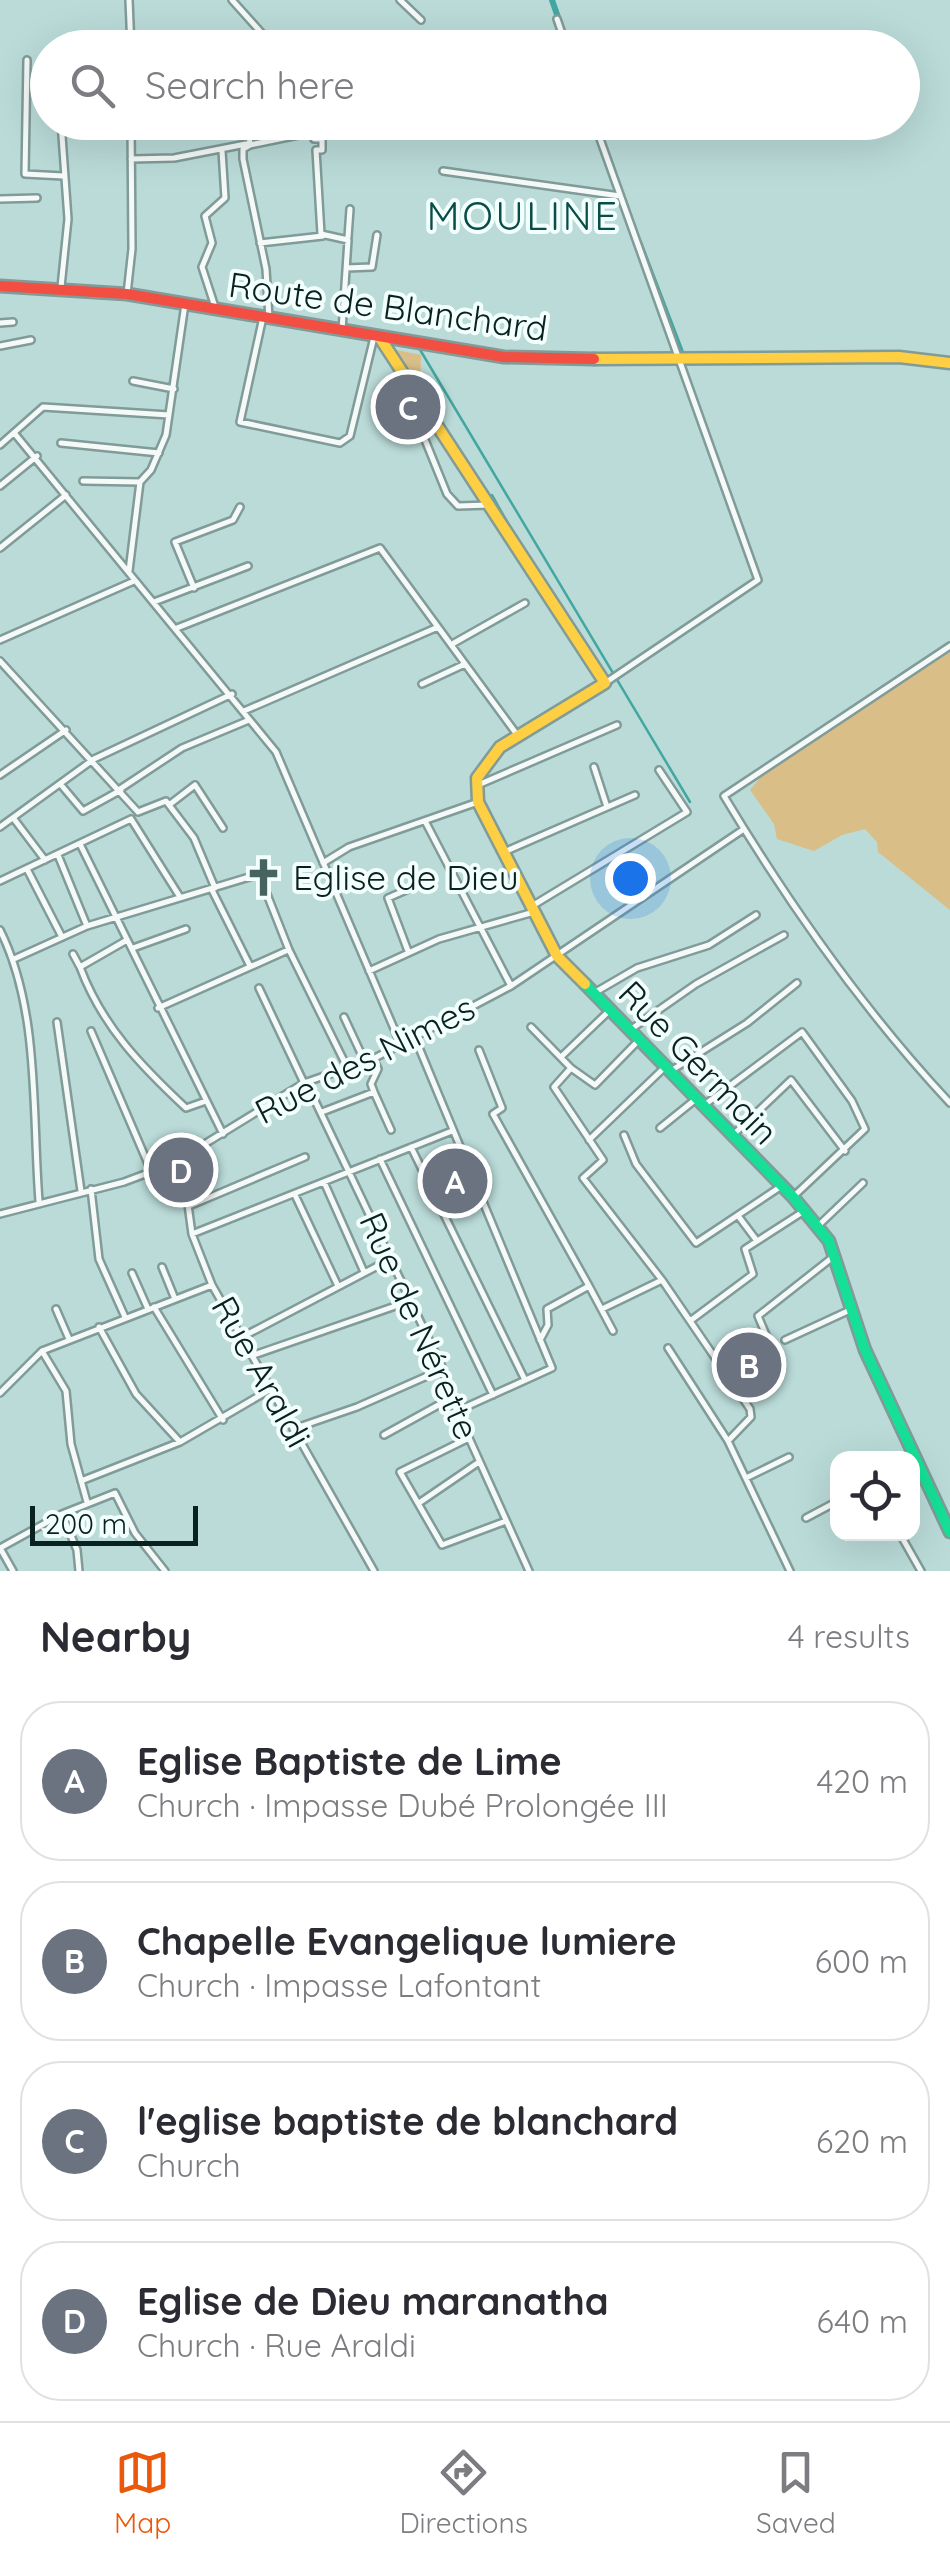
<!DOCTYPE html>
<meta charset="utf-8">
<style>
:root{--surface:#fff;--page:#f2f2f3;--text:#2b2b33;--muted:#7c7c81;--line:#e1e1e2;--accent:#ea580c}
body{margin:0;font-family:Quicksand,sans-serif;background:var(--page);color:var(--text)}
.controls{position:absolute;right:30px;bottom:30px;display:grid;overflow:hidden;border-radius:20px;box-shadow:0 10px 40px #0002}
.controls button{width:90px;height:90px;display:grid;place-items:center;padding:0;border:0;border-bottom:2px solid var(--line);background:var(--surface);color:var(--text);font:50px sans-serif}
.scale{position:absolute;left:30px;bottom:25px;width:168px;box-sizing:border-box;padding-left:10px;border:5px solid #092220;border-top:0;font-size:28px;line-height:35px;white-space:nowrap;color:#092220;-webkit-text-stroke:8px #f3fffd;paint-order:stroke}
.you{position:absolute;left:630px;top:878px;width:35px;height:35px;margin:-25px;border:8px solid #fff;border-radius:50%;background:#1a73e8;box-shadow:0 0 0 15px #1a73e833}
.badge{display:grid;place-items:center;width:65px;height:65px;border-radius:50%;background:var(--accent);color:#fff;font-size:32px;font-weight:700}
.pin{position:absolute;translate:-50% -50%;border:5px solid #fff;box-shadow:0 2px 10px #0006}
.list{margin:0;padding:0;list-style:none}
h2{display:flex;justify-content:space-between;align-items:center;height:130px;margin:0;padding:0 40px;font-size:42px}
h2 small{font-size:32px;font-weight:400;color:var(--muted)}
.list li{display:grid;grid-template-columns:65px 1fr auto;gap:30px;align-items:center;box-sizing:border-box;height:160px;margin:0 20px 20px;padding:0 20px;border:2px solid var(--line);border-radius:40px}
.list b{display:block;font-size:38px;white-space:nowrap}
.list p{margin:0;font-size:32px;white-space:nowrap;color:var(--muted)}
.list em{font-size:32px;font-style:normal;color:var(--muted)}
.icon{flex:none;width:55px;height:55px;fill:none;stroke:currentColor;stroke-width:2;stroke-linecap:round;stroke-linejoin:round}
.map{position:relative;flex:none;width:950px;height:1571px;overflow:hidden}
.search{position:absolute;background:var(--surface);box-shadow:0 10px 40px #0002;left:30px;right:30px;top:30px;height:110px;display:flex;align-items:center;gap:25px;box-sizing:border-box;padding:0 35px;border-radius:55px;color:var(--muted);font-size:38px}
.sheet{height:850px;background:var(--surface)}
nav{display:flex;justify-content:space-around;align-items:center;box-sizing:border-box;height:140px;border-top:2px solid var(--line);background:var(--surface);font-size:28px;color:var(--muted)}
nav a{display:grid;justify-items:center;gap:5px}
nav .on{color:var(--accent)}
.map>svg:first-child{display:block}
</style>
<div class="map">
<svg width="950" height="1571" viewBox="0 0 950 1571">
<rect width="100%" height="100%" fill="#badbd8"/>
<path fill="#d9be88" d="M392 349 421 355 420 394Z
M950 652V910L878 852 877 842 865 829 842 835 814 851 777 839 774 824 750 790 765 772Z"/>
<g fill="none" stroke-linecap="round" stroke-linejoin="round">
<path stroke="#42a7a1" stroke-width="2.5" d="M131 300 166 304
M419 348 690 802
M492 495 525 554"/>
<path stroke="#42a7a1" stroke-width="6" d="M552 0 560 23
M639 242 683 357"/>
<defs>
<path id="street" d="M129 0 131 48
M232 0 275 48
M400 0 421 20
M557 19 567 48
M387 37 391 48
M27 60 25 174 63 176
M248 122 250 145 243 149V159L266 269 269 318
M378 122 388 129
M594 122 758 580 605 683
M313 132 314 139H322V150H316L321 234 348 240 342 330
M250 145 313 132 317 122
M131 159 174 158 246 144
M443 171 620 196
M0 199 37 198
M348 237 350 209
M260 243 323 236
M346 268 372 267 377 235
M61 287 68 219 61 122
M127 294 132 249 131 122
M216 310 202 267 212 243 205 216 225 198 222 151
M263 317 240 422 340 443 350 436 374 337
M0 323 13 322
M0 346 31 340
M133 381 174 389
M432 418 419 425 447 494 458 506 489 505
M15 434 276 752 401 1045
M61 443 159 453
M0 445 43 407 169 415
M83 481 140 482
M0 486 37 456
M0 548 66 495
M129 571 140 482 151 470 166 435 185 304
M194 588 175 542 233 520 240 507
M154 602 248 566
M177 628 380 548 518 736
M0 640 134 581
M454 643 525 603
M950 646 724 796C787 901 863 1010 950 1103
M0 661 138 812
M422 684 465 664
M244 711 438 627
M594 767 607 807
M0 775 66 730
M478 785 617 725
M62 786 83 811 121 790
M120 789 182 748 249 720
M169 805 195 785 223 828
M138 812 166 801 194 838 215 888
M14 819 45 860
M131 819 180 897
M425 821 511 986
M0 827 94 759 232 694
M80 844 223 1134
M504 852 635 795
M58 855 87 926
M323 863 349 847 478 802
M28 871 62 937
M0 881 131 819
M212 890 250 966
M532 906 687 812 659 770
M0 930C40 1010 32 1113 39 1201
M127 940 80 967C102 1026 141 1066 186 1108L206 1101
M133 948 186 929
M408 951 388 898 429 880
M73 954 80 967
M14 959 87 926 259 874 289 950 347 1067
M369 971 439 939 534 912
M259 988 304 1083
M594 993 637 968 709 945 756 915
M158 1008 288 950
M344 1017 365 1062
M57 1022 81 1191
M531 1027 571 1068 554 1087 603 1160 583 1178 662 1280 750 1409 751 1417 728 1441
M630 1030 696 984 784 935
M91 1031 152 1173
M415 1038 552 1368 457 1411
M479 1050 502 1108 493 1114 589 1286 547 1309 548 1325 540 1340
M561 1057 609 1011
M571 1068 595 1085 639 1040
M669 1072 747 1023 797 983
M306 1082 443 1369 451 1398 529 1571
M374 1092 391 1130
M703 1106 802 1032 852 1101 865 1129 793 1197
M322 1112 374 1092 371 1084 378 1069 374 1060
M660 1128 696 1099
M624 1135 636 1164 696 1243 780 1187
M732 1136 791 1080 845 1151
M589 1140 665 1067
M411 1147 525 1380
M380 1159 493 1395
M172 1164 186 1190 192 1234 212 1285 374 1571
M324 1182 364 1272
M91 1189 99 1259 125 1317
M295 1195 338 1286
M189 1206 305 1157
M0 1214 124 1182 172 1164 304 1083 373 1059 511 986 741 831
M739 1217 757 1241
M818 1226 863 1183
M192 1234 452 1131
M162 1267 175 1299
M132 1273 148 1309
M589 1286 613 1331
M154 1307 223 1420
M56 1309 69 1339
M602 1309 662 1280
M690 1321 753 1274 745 1249 804 1211
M99 1327 136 1394 180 1442
M245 1340 246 1335 391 1259
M785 1340 850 1310
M668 1348 728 1441 790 1571
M42 1351 66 1391 71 1444 87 1502
M254 1355 407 1302
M766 1359 772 1349 758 1316 833 1257
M0 1393 42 1351 212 1285
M293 1429 357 1407 443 1369
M384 1435 451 1398
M469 1438 400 1472 442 1545 506 1521
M746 1478 789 1457
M81 1481 180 1442 271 1389
M419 1503 479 1462
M62 1514 77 1550 79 1571
M806 1518 838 1501
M900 1534 921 1571
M0 1548 62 1514 115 1493 135 1533 165 1571
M0 1548 13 1571"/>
<path id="fast" d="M585 984 793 1197 829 1241 865 1350 950 1532"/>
<path id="slow" d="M380 338 605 683 500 747 477 778 478 802 557 956 585 984
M594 359 899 357 950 363"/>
<path id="jam" d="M0 286 127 294 504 357 594 359"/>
</defs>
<use href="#street" stroke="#809b98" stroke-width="10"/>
<use href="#fast" stroke="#809b98" stroke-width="15"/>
<use href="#slow" stroke="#809b98" stroke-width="15"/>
<use href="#jam" stroke="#809b98" stroke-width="15"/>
<use href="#street" stroke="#f5faf9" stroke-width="5"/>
<use href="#fast" stroke="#16e098" stroke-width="10"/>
<use href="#slow" stroke="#ffcf43" stroke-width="10"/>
<use href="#jam" stroke="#f24e42" stroke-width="10"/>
</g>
<defs>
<symbol id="church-bare" viewBox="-9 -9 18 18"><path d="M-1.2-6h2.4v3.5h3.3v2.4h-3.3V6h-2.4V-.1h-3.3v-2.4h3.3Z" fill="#476360" stroke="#f3fffd" stroke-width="2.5" paint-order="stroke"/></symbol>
</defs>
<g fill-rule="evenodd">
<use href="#church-bare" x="236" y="850" width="55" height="55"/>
</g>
<g text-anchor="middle" stroke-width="8" stroke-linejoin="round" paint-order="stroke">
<g font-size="35" fill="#092220" stroke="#f3fffd">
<text transform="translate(388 307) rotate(8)" y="12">Route de Blanchard</text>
<text transform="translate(365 1060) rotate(-27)" y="12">Rue des Nimes</text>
<text transform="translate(698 1063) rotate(46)" y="12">Rue Germain</text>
<text transform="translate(419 1326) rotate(66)" y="12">Rue de Nérette</text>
<text transform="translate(261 1372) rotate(61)" y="12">Rue Araldi</text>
</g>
<g font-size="35" fill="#092220" stroke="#f3fffd" text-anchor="start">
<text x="293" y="890">Eglise de Dieu</text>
</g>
<g font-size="40" letter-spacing="2.5" fill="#094d48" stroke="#f3fffd">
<text x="523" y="230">MOULINE</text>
</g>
</g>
</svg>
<div class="controls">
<button><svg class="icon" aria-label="locate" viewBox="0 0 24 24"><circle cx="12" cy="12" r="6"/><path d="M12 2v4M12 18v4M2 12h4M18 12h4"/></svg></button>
</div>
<div class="scale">200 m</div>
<div class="you"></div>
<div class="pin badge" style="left:455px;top:1181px;background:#6b7280">A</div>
<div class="pin badge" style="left:749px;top:1365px;background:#6b7280">B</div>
<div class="pin badge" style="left:408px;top:407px;background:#6b7280">C</div>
<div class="pin badge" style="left:181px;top:1170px;background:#6b7280">D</div>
<div class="search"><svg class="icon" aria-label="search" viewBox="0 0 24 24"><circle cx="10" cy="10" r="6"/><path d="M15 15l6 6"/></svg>Search here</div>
</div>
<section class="sheet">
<h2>Nearby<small>4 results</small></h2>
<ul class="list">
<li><span class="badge" style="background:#6b7280">A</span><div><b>Eglise Baptiste de Lime</b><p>Church · Impasse Dubé Prolongée III</p></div><em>420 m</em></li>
<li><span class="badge" style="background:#6b7280">B</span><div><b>Chapelle Evangelique lumiere</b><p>Church · Impasse Lafontant</p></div><em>600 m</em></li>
<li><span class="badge" style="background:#6b7280">C</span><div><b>l'eglise baptiste de blanchard</b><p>Church</p></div><em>620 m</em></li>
<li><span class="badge" style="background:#6b7280">D</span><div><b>Eglise de Dieu maranatha</b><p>Church · Rue Araldi</p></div><em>640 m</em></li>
</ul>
</section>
<nav>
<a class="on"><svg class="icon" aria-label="map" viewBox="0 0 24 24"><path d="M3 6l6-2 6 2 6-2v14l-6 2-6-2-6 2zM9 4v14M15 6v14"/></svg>Map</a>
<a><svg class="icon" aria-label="directions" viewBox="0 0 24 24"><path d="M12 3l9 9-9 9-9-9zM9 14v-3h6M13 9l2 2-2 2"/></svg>Directions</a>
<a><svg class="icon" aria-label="saved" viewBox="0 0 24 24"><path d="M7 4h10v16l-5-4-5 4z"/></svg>Saved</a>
</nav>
